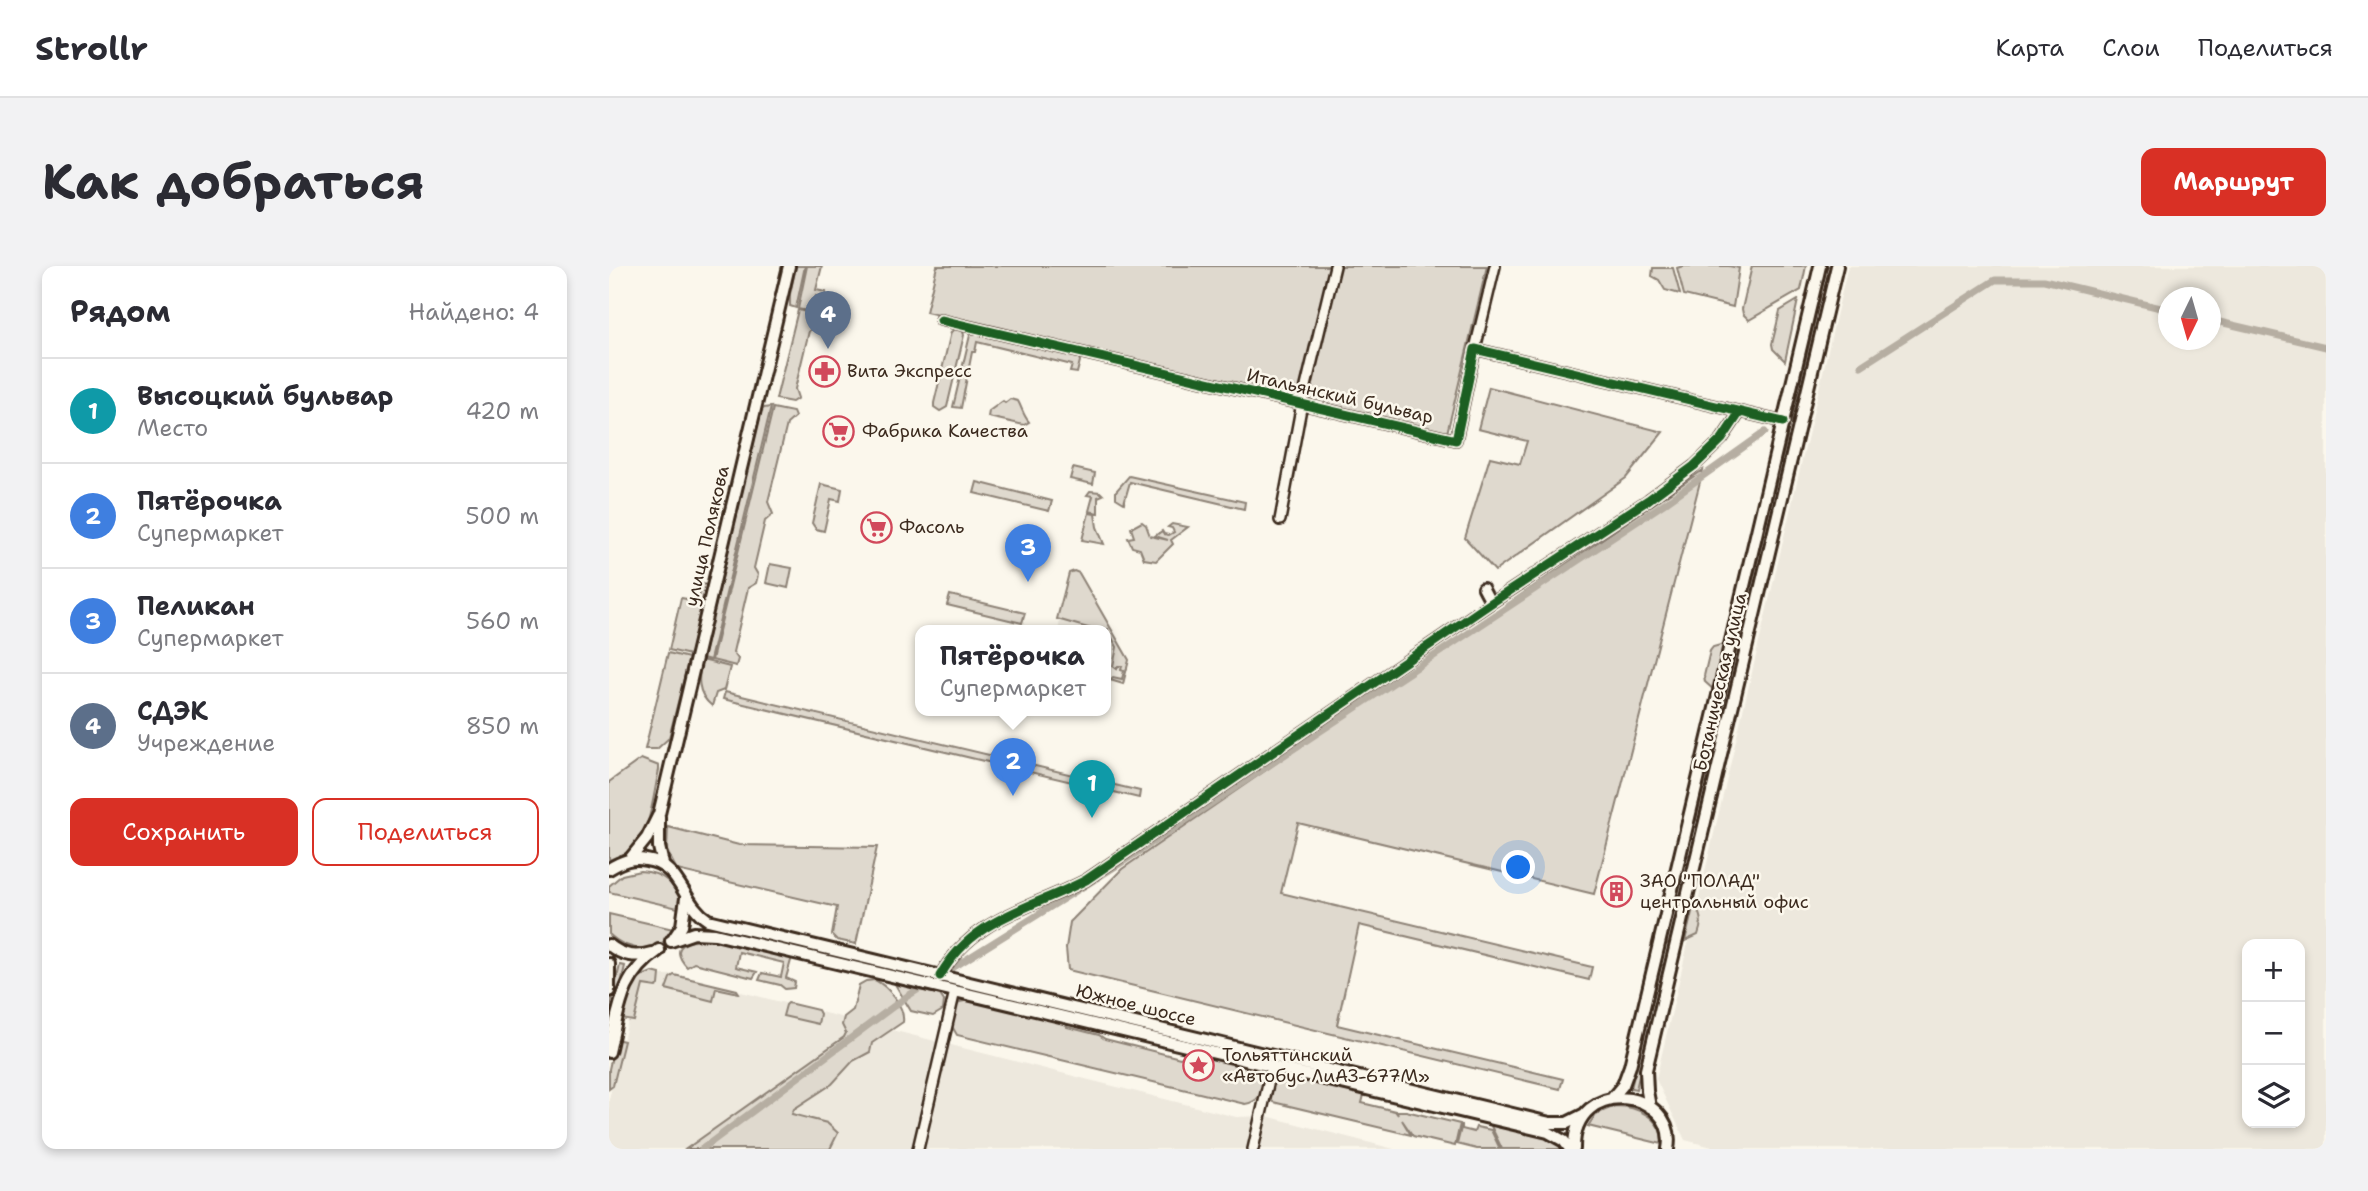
<!DOCTYPE html>
<html lang="ru">
<meta charset="utf-8">
<style>
:root{--surface:#fff;--page:#f2f2f3;--text:#2b2b33;--muted:#7c7c81;--line:#e1e1e2;--accent:#d93025}
body{margin:0;font-family:"Shantell Sans",sans-serif;background:var(--page);color:var(--text)}
.controls{position:absolute;right:21px;bottom:21px;display:grid;overflow:hidden;border-radius:14px;box-shadow:0 4px 10px #0003}
.controls button{width:63px;height:63px;display:grid;place-items:center;padding:0;border:0;border-bottom:2px solid var(--line);background:var(--surface);color:var(--text);font:35px sans-serif}
.compass{position:absolute;left:1549px;top:21px;width:63px;height:63px;border-radius:50%;background:var(--surface);box-shadow:0 4px 10px #0003;rotate:185deg}
.you{position:absolute;left:910px;top:602px;width:24px;height:24px;margin:-18px;border:5px solid #fff;border-radius:50%;background:#1a73e8;box-shadow:0 0 0 10px #1a73e833}
.badge{display:grid;place-items:center;width:46px;height:46px;border-radius:50%;background:var(--accent);color:#fff;font-size:23px;font-weight:700}
.pin{position:absolute;translate:-50% -58px;filter:drop-shadow(0 2px 4px #0008)}
.pin::after{content:'';position:absolute;top:37px;width:24px;height:21px;background:inherit;clip-path:polygon(0 0,100% 0,50% 100%)}
.popup{position:absolute;left:306px;top:359px;width:196px;height:91px;box-sizing:border-box;display:grid;place-content:center;border-radius:14px;background:var(--surface);filter:drop-shadow(0 2px 5px #0005);font-size:23px;white-space:nowrap;color:var(--muted)}
.popup b{font-size:26px;color:var(--text)}
.popup::after{content:'';position:absolute;left:50%;top:100%;margin-left:-14px;border:14px solid transparent;border-top-color:var(--surface)}
.list{margin:0;padding:0;list-style:none}
h2{display:flex;justify-content:space-between;align-items:center;height:91px;margin:0;padding:0 28px;font-size:30px}
h2 small{font-size:23px;font-weight:400;color:var(--muted)}
.list li{display:grid;grid-template-columns:46px 1fr auto;gap:21px;align-items:center;box-sizing:border-box;height:105px;padding:0 28px;border-top:2px solid var(--line)}
.list b{display:block;font-size:26px;white-space:nowrap}
.list p{margin:0;font-size:23px;white-space:nowrap;color:var(--muted)}
.list em{font-size:23px;font-style:normal;color:var(--muted)}
.actions{display:flex;gap:14px;padding:21px 28px}
.actions a{flex:1;padding:16px 0;border:2px solid var(--accent);border-radius:14px;text-align:center;font-size:24px;color:var(--accent)}
.actions .main{background:var(--accent);color:#fff}
.icon{flex:none;width:38px;height:38px;fill:none;stroke:currentColor;stroke-width:2;stroke-linecap:round;stroke-linejoin:round}
.map{position:relative;flex:none;width:1717px;height:883px;overflow:hidden;border-radius:14px}
header{display:flex;align-items:center;gap:42px;box-sizing:border-box;height:98px;padding:0 35px;background:var(--surface);border-bottom:2px solid var(--line)}
header strong{font-size:33px}
nav{display:flex;gap:38px;margin-inline-start:auto;font-size:24px}
.intro{display:flex;align-items:center;justify-content:space-between;box-sizing:border-box;height:168px;padding:0 42px}
h1{margin:0;font-size:49px}
.button{padding:18px 32px;border-radius:14px;background:var(--accent);color:#fff;font-size:24px;font-weight:700}
main{display:flex;gap:42px;padding:0 42px}
aside{flex:1;background:var(--surface);border-radius:14px;box-shadow:0 4px 10px #0003}
.map>svg:first-child{display:block}
</style>
<header>
<strong>Strollr</strong>
<nav><a>Карта</a><a>Слои</a><a>Поделиться</a></nav>
</header>
<div class="intro"><h1>Как добраться</h1><a class="button">Маршрут</a></div>
<main>
<aside>
<h2>Рядом<small>Найдено: 4</small></h2>
<ul class="list">
<li><span class="badge" style="background:#0f9aa8">1</span><div><b>Высоцкий бульвар</b><p>Место</p></div><em>420 m</em></li>
<li><span class="badge" style="background:#3f7fe0">2</span><div><b>Пятёрочка</b><p>Супермаркет</p></div><em>500 m</em></li>
<li><span class="badge" style="background:#3f7fe0">3</span><div><b>Пеликан</b><p>Супермаркет</p></div><em>560 m</em></li>
<li><span class="badge" style="background:#5c6f8a">4</span><div><b>СДЭК</b><p>Учреждение</p></div><em>850 m</em></li>
</ul>
<div class="actions"><a class="main">Сохранить</a><a>Поделиться</a></div>
</aside>
<div class="map">
<svg width="1717" height="883" viewBox="0 0 1717 883">
<rect width="100%" height="100%" fill="#fbf7ec"/>
<filter id="ink" filterUnits="userSpaceOnUse"><feTurbulence type="fractalNoise" baseFrequency=".0143" numOctaves="2"/><feDisplacementMap in="SourceGraphic" scale="14" xChannelSelector="R" yChannelSelector="G"/><feConvolveMatrix kernelMatrix="1 2 1 2 8 2 1 2 1" color-interpolation-filters="sRGB"/></filter>
<g filter="url(#ink)">
<path fill="#ede8dd" fill-rule="evenodd" d="M1239 0H1717V883H1111L1076 874 1047 813ZM1560 32H1602V74H1560ZM1638 678H1691V857H1638Z
M461 309 469 311 511 380 520 397 515 417 497 412V364H449Z
M48 709H65L627 851 657 850 785 883H0V833L29 713Z"/>
<path fill="#dfd9ce" stroke="#8d8276" stroke-width="2" d="M187 0H196L187 42 181 40V28Z
M198 0H213L207 24 217 26 216 32 207 30 205 37 213 39 212 48 189 43Z
M328 0H878L838 167C665 123 490 87 317 46Z
M1074 0H1120L1130 2 1124 41 1075 29 1068 2Z
M1143 0H1197L1192 24 1140 54 1134 48 1133 43Z
M1218 0H1225L1186 159H1183L1182 157Z
M1044 2H1064L1071 28 1056 24 1050 14 1043 10Z
M1189 34 1176 95 1164 83 1163 78 1171 45Z
M189 44 211 49 209 58 200 65 186 123 189 132 183 136 167 133Z
M347 62 353 63 355 69 338 141 331 145 325 141V137L342 66Z
M366 65 469 90 471 95 468 107 461 106 463 99 368 76 366 86H363L352 142 344 141 361 69Z
M880 121 1054 166 1017 212 886 305 856 272 881 191 911 198 918 175 869 163Z
M401 133 409 135C413 142 414 149 420 156L415 159 379 151 380 145 394 135 396 137Z
M162 141 101 394 94 392 152 146 155 142Z
M164 142 184 146 186 151 178 158 159 236 164 248 156 255 145 302 149 309 147 317 139 322 124 386 129 393 127 400 103 394Z
M1181 171H1183L1090 557 1087 553 1178 172Z
M464 202 486 207 484 218 461 213Z
M1094 204 985 628 689 557 672 627 983 701 980 714 750 659 728 759 954 813 951 823 459 704 457 682 461 656 513 603Z
M520 210 636 236 635 243 521 216 515 237 507 232V225Z
M368 216 443 235 440 245 365 227Z
M212 218 233 223 231 235 222 233 215 265 207 263 203 257Z
M481 225 491 226 494 229 489 231V247L480 245 484 230 478 229Z
M480 247 486 248 488 261 495 278 473 274Z
M533 256 537 259 541 270 559 274 546 270 553 265 555 268 560 269 565 266 563 262 559 261 563 258 579 261 562 274 564 278 547 295 535 293 531 283 523 281 519 272 525 271 522 262Z
M161 298 183 302 179 322 157 317Z
M465 305 470 307 520 394 514 418 501 414 504 411 513 413 515 405 512 404 513 400H509L508 403 504 400 508 381 501 368 498 367 499 363 486 364 448 353 460 307Z
M93 318 98 319 81 389 60 384 72 332 89 335Z
M341 329 416 347 413 357 338 339Z
M1115 378 1105 424 1096 416 1095 410 1101 385 1104 381Z
M59 387 80 392 60 472 48 483H36Z
M93 394 121 401 115 424 107 427 103 440C87 427 89 411 93 394Z
M116 426 531 525 530 532 114 433Z
M32 493 50 500V504C44 529 42 570 20 585 14 589 7 591 0 594V516Z
M59 561 130 579 268 581 247 678 228 674 223 669 228 641 68 604 58 585Z
M1080 589 1082 592 1062 676 1058 678 1057 675 1077 591Z
M31 605C54 606 69 619 73 643L0 626V620L13 609Z
M1085 638C1092 649 1094 656 1089 669L1076 675Z
M0 648 64 663C52 690 18 686 0 668Z
M101 673 183 691 177 712 186 716 185 722 176 723 171 719 150 714 153 707 172 711 175 697 130 686 127 701 148 706 144 712 85 697 78 701C57 678 82 674 101 673Z
M11 699 16 700 0 769V746Z
M1052 699H1055L1056 702 1027 823 1022 822Z
M43 706 51 708 50 719 47 721 34 719 25 755 12 753C16 732 21 713 43 706Z
M65 709 128 724 130 727 107 722 104 735 57 723 61 712Z
M266 714C280 721 296 741 294 756L263 777 261 786 244 795 223 818 185 843 183 848 218 857 229 867 221 883H77L235 771 237 767 233 759 235 751 244 744 250 719 257 715Z
M286 718 331 729 335 735 334 744 324 750 302 745Z
M360 734 458 758V761L490 769 496 773 571 792 579 787H586L648 802 654 812C655 826 651 836 636 838L348 769 341 757 344 745 351 736Z
M179 737 209 744 211 748 209 758 174 750 177 739Z
M7 773 15 775 4 820 0 823V803Z
M673 811H680L755 829 753 837 786 845 789 849 788 845H797L851 858 846 880 804 870 793 854 802 869 664 836 660 831 664 816Z
M1006 840C1028 840 1054 852 1053 878L979 860 987 848Z
M853 858V863L865 866 867 861 882 864 891 883H868L848 878Z
M887 859C908 864 940 866 956 883H893L882 860Z"/>
<g fill="none" stroke-linecap="round" stroke-linejoin="round">
<path stroke="#b6aea2" stroke-width="7" d="M1602 54 1717 81
M1252 100 1386 14H1435L1560 44
M93 883 297 731 515 595 1056 237 1156 166"/>
<defs>
<path id="minor" d="M332 54 847 174 866 83 1174 156
M866 83 886 0
M671 254 693 137 726 0
M874 322 882 337
M331 710C364 651 422 643 477 614L882 337 1039 234 1085 200 1113 173 1131 146
M309 883 346 725
M644 883 663 801"/>
<path id="major" d="M50 551V581L54 598
M21 593 38 572 50 548 180 0
M0 603C13 595 23 591 37 594 73 599 72 637 99 654L941 857H958L976 848
M65 672 73 660 77 632
M62 675 85 667 106 668 939 866 955 875 961 883
M0 679C14 690 26 692 43 687
M0 698V725
M0 786C10 744 11 710 50 684
M1004 831 1014 819 1021 800 1211 0
M1041 841 1038 825 1037 804 1228 0
M965 883C964 808 1070 823 1059 883"/>
</defs>
<use href="#minor" stroke="#3b2a1e" stroke-width="14"/>
<use href="#major" stroke="#3b2a1e" stroke-width="16"/>
<use href="#minor" stroke="#fbf7ec" stroke-width="9"/>
<use href="#major" stroke="#fbf7ec" stroke-width="10"/>
<defs>
<path id="cycleway" d="M332 54 847 174 866 83 1174 156
M331 710C364 651 422 643 477 614L882 337 1039 234 1085 200 1113 173 1131 146"/>
</defs>
<use href="#cycleway" stroke="#fbf7ec" stroke-width="13"/>
<use href="#cycleway" stroke="#1b5e20" stroke-width="9"/>
</g>
</g>
<defs>
<symbol id="pharmacy-ring" viewBox="-11 -11 22 22"><circle r="9.5" fill="#fbf7ec" stroke="#d1495b" stroke-width="1.5"/><path d="M-2-6h4v4h4v4h-4v4h-4v-4h-4v-4h4Z" fill="#d1495b"/></symbol>
<symbol id="supermarket-ring" viewBox="-11 -11 22 22"><circle r="9.5" fill="#fbf7ec" stroke="#d1495b" stroke-width="1.5"/><path d="M-6-5.5h2.5l.6 2H6L4.5 2H-2.5L-4.4-4H-6ZM-1.5 3.2a1.3 1.3 0 1 0 .1 0ZM3 3.2a1.3 1.3 0 1 0 .1 0Z" fill="#d1495b"/></symbol>
<symbol id="building-ring" viewBox="-11 -11 22 22"><circle r="9.5" fill="#fbf7ec" stroke="#d1495b" stroke-width="1.5"/><path d="M-4-6H4V6H1V3H-1V6H-4ZM-2.5-4.3h1.7v1.8h-1.7ZM.8-4.3h1.7v1.8H.8ZM-2.5-1h1.7V.8h-1.7ZM.8-1h1.7V.8H.8Z" fill="#d1495b"/></symbol>
<symbol id="sight-ring" viewBox="-11 -11 22 22"><circle r="9.5" fill="#fbf7ec" stroke="#d1495b" stroke-width="1.5"/><path d="M0-6L1.8-2.2L6-1.7L2.9 1.2L3.7 5.4L0 3.3L-3.7 5.4L-2.9 1.2L-6-1.7L-1.8-2.2Z" fill="#d1495b"/></symbol>
</defs>
<g fill-rule="evenodd">
<use href="#pharmacy-ring" x="198" y="88" width="35" height="35"/>
<use href="#supermarket-ring" x="212" y="148" width="35" height="35"/>
<use href="#supermarket-ring" x="250" y="244" width="35" height="35"/>
<use href="#building-ring" x="990" y="608" width="35" height="35"/>
<use href="#sight-ring" x="572" y="782" width="35" height="35"/>
</g>
<g text-anchor="middle" stroke-width="5" stroke-linejoin="round" paint-order="stroke">
<g font-size="18" fill="#3b2a1e" stroke="#fbf7ec" text-anchor="start">
<text x="238" y="111">Вита Экспресс</text>
<text x="253" y="171">Фабрика Качества</text>
<text x="290" y="267">Фасоль</text>
<text x="1031" y="621">ЗАО "ПОЛАД"<tspan x="1031" dy="21">центральный офис</tspan></text>
<text x="613" y="795">Тольяттинский<tspan x="613" dy="21">«Автобус ЛиАЗ-677М»</tspan></text>
</g>
<g font-size="18" fill="#3b2a1e" stroke="#fbf7ec">
<text transform="translate(731 130) rotate(13)" y="6">Итальянский бульвар</text>
<text transform="translate(98 270) rotate(-77)" y="6">улица Полякова</text>
<text transform="translate(1111 416) rotate(-77)" y="6">Ботаническая улица</text>
<text transform="translate(527 739) rotate(14)" y="6">Южное шоссе</text>
</g>
</g>
</svg>
<div class="controls">
<button>+</button>
<button>−</button>
<button><svg class="icon" aria-label="layers" viewBox="0 0 24 24"><path d="M12 4l9 5-9 5-9-5zM3 14l9 5 9-5"/></svg></button>
</div>
<svg class="compass" viewBox="-18 -18 36 36"><path d="M0-13l5 13h-10z" fill="#e53935"/><path d="M0 13l5-13h-10z" fill="#7c7c81"/></svg>
<div class="you"></div>
<div class="pin badge" style="left:483px;top:552px;background:#0f9aa8">1</div>
<div class="pin badge" style="left:404px;top:530px;background:#3f7fe0">2</div>
<div class="popup"><b>Пятёрочка</b>Супермаркет</div>
<div class="pin badge" style="left:419px;top:316px;background:#3f7fe0">3</div>
<div class="pin badge" style="left:219px;top:83px;background:#5c6f8a">4</div>
</div>
</main>
